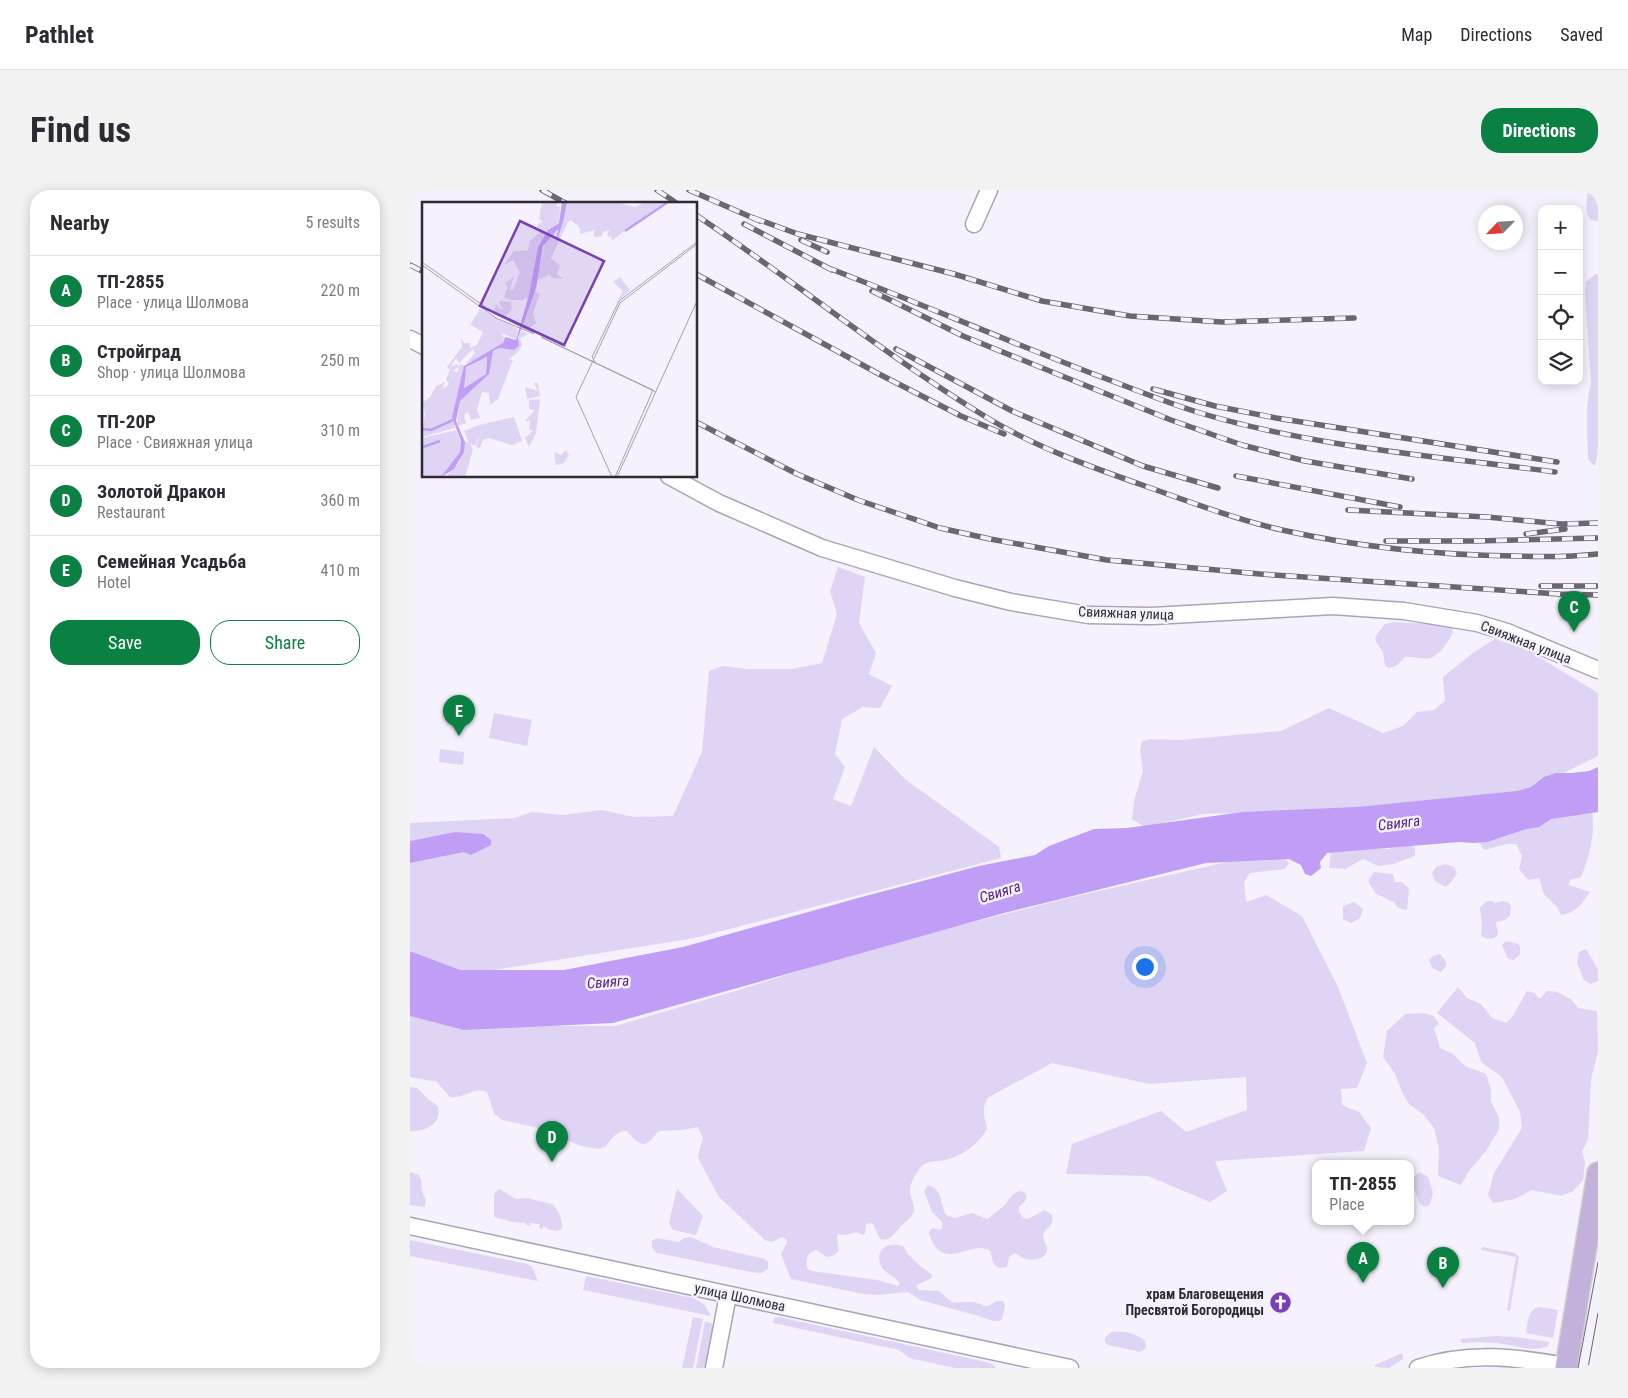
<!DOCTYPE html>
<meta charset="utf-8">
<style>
:root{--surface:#fff;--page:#f2f2f3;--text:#2b2b33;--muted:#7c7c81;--line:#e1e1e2;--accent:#0b8043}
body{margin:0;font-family:"Roboto Condensed",sans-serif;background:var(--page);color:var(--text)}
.controls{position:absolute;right:15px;top:15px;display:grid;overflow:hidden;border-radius:10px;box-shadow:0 2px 12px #0003}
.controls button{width:45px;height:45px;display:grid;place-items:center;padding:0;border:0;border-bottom:1px solid var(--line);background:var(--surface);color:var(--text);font:25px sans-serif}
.compass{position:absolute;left:1068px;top:15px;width:45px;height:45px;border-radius:50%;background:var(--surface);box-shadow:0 2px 12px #0003;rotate:245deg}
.you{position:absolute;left:734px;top:776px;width:18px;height:18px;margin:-12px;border:4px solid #fff;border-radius:50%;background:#1a73e8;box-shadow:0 0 0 8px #1a73e833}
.badge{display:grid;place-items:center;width:32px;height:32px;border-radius:50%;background:var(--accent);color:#fff;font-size:16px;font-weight:700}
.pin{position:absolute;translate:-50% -41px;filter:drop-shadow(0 1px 2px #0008)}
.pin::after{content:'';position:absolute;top:26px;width:18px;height:15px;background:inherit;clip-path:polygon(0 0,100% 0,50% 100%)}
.popup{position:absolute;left:902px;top:970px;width:102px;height:65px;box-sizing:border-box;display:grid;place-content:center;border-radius:10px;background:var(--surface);filter:drop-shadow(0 1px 4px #0005);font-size:16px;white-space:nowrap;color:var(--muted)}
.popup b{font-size:19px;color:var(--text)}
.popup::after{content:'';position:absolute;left:50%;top:100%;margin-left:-10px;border:10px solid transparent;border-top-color:var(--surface)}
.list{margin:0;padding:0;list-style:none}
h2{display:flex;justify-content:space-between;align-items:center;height:65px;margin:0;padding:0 20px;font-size:21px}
h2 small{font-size:16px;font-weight:400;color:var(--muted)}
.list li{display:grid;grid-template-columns:32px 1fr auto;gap:15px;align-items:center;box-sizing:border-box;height:70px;padding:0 20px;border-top:1px solid var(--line)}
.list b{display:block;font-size:19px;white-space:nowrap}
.list p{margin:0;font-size:16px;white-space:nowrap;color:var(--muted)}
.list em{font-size:16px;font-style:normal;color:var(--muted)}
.actions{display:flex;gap:10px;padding:15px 20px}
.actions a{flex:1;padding:11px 0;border:1px solid var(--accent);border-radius:20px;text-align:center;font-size:18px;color:var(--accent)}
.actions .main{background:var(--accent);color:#fff}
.icon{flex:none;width:28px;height:28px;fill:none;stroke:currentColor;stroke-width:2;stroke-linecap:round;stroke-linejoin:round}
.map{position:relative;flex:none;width:1188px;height:1178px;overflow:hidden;border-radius:20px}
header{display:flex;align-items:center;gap:30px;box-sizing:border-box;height:70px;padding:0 25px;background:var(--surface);border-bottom:1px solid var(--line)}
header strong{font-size:24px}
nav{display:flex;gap:28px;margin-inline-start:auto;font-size:18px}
.intro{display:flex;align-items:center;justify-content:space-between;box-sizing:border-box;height:120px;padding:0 30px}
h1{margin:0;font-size:35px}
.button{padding:12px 22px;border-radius:20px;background:var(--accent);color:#fff;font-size:18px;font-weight:700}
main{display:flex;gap:30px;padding:0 30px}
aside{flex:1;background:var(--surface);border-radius:20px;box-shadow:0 2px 12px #0003}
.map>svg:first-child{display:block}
</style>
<header>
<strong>Pathlet</strong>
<nav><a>Map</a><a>Directions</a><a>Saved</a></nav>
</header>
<div class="intro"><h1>Find us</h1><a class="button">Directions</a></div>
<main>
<aside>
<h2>Nearby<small>5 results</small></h2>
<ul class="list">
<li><span class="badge">A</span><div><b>ТП-2855</b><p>Place · улица Шолмова</p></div><em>220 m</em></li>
<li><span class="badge">B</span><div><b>Стройград</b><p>Shop · улица Шолмова</p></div><em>250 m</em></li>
<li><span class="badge">C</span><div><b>ТП-20Р</b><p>Place · Свияжная улица</p></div><em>310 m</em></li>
<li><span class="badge">D</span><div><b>Золотой Дракон</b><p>Restaurant</p></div><em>360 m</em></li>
<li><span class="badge">E</span><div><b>Семейная Усадьба</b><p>Hotel</p></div><em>410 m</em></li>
</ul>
<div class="actions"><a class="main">Save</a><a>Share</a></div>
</aside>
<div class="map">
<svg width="1188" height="1178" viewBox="0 0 1188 1178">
<rect width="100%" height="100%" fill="#f5f1fd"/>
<path fill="#e0d4f4" d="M1178 0H1188V31C1172 32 1177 11 1178 0Z
M1185 84H1188V256C1187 263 1188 271 1184 276L1178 269C1178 244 1174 218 1181 193L1175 101 1176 92Z
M428 377 455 387 449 433 466 463 459 484 482 496 470 518 453 517 432 529 425 564 435 577 423 609 441 616 464 557 495 589 589 657 591 668 285 748 47 786 0 760V633L105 628 122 622 153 625 192 620 224 627 263 626 292 562 299 481 313 476 337 479H382L412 473 427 424 420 401Z
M983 432 1038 435 1042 437 1043 443C1038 452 1030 465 1020 468 1013 470 1003 466 995 467L986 476 979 478 975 476 973 462 966 452 965 447 975 434Z
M1085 449 1117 460 1188 503V566L1111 604 916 621 793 624 734 637 722 629 724 611 733 581 730 560 732 551 741 549 769 550 871 541 919 518 973 543 993 536 1007 522 1024 520 1035 511 1033 487 1064 462Z
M84 523 122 530 117 556 79 548Z
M30 559 54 562 53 575 29 572Z
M1181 615C1186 641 1181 662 1171 687L1160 690 1159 695 1180 702C1172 714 1166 723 1151 725L1147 717 1134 704 1129 688 1118 690 1109 679 1112 666 1106 654H1097L1074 660 1067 649Z
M997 652 1005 658V666L983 674 968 676 953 669 935 679 919 678 921 661 961 658 979 659Z
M871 664 879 673 875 679 840 683 834 692 836 712 856 705 892 726 928 797 957 873 947 898 931 899 932 915 949 922 961 938 954 961 805 971 817 1001 800 1012 738 986 656 984 662 954 751 921 776 942 837 920 836 887 740 894 642 873 579 907C570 917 575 928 577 939 568 955 552 966 535 970 526 972 516 970 510 978 505 984 499 995 500 1003 501 1009 505 1015 504 1021 502 1028 496 1031 491 1036 485 1042 481 1052 470 1049L463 1034 460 1033 456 1035 455 1043 453 1045 446 1042 436 1045 428 1044 427 1047 429 1061 423 1066 417 1067 406 1060C398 1062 394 1071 398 1079L402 1081 467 1090 488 1096 490 1093C485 1087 479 1085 474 1080 467 1073 467 1060 477 1056 482 1054 488 1055 493 1056L498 1064 508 1074 522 1085V1088L507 1095V1098L509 1100 529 1101C548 1118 539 1111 562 1112 568 1112 572 1116 578 1116L587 1111H593L595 1116 592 1129 589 1131H583L569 1126 510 1110 498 1102 468 1105 454 1104 381 1089 371 1064 377 1052 376 1049 372 1047C365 1051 362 1053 355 1050L309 1007 289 970 288 965 293 948 288 937 272 940 249 941C245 944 244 948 240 951 230 960 223 946 216 941 205 941 201 951 195 957L189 959 171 956 124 937 92 930 84 923 77 902C63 896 54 909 40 907L27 892 0 887V825L54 836H205L329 800 468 756 658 708 839 667Z
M1036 674 1044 677 1047 683 1042 691 1036 697 1025 691 1022 683 1026 677Z
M964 682 983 684 985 692H992L999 699 997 720 988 718 984 712 966 704 959 693V689Z
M1077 711H1082L1085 713 1092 711 1098 712 1101 716 1100 726 1095 730 1086 732C1086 735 1087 738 1088 741 1089 750 1077 750 1071 746L1072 735 1070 717Z
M944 712 953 719 950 728 941 733 933 729V716Z
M1096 751 1108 754 1110 757V764L1104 770 1098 769 1092 755Z
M1176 759 1188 779V791L1180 794 1174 790 1167 773 1169 762Z
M1030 764 1036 771V776L1031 782 1022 778 1019 770 1023 766Z
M1048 797 1057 808 1071 814 1082 828 1096 833 1103 826 1117 801 1125 803 1128 808H1131L1137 801C1150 801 1161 807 1168 818L1187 821 1188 861 1181 889 1178 950 1172 961 1175 972 1173 990 1163 1001 1151 1006 1122 1000 1105 1009 1083 1013 1078 1005 1084 983 1112 938 1110 922 1092 887 1071 872 1065 853 1027 823Z
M1013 823 1024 826 1029 834 1024 838 1030 858 1043 864 1055 876 1076 884 1081 899V911L1089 928V939L1076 961 1059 981 1051 995 1028 986 1029 959 1024 938 1013 924 999 914 993 904 985 884 973 867 977 841 995 824Z
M0 897 7 898 19 910 28 916C32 934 16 942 0 941Z
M0 982 7 984 11 989 12 1001 16 1011 15 1017 0 1015Z
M1010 982 1018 987 1023 1003 1020 1014 1016 1017 1010 1014 1004 999V987Z
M518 995C533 999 530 1014 536 1025L545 1028 562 1023 577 1029C579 1028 593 1017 594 1016 600 1009 601 1002 612 1001L616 1004C617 1011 614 1012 609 1017V1022L613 1028 618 1029 635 1020 642 1025C645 1038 634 1037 633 1046 633 1051 638 1056 637 1061 635 1069 622 1071 616 1069 612 1068 609 1065 605 1063L599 1067 597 1077 589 1078C581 1074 583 1068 580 1061 563 1048 532 1085 519 1044L520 1040 523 1038 530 1040 532 1038V1032L522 1022 514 1001Z
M89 999 106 1009 117 1008 142 1014C148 1020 153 1029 152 1039 146 1043 139 1040 133 1036V1039L129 1038 130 1034 120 1033V1036L116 1035V1033L103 1032 84 1027V1004Z
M267 999 293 1026 286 1045 263 1040 259 1033Z
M281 1047 303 1057 355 1069 358 1072V1079L351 1083 341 1082 247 1063 242 1058V1051L246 1048 269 1052 274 1048Z
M0 1050 117 1074 122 1077 128 1091 0 1066Z
M1072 1057 1105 1063 1109 1067 1100 1121 1097 1120 1106 1067 1071 1060Z
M176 1086 283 1108 294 1114 301 1126 173 1100Z
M1129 1117 1148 1120 1143 1148 1116 1143C1118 1133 1117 1120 1129 1117Z
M283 1127 293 1129 283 1178H272Z
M369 1127 576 1172 582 1174 586 1178H545L499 1168 489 1160 363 1133 364 1128Z
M295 1131 302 1134 303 1139 295 1178H286Z
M701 1142C712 1140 727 1143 735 1151L736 1158 730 1162 698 1155 695 1152V1148Z
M1085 1146 1106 1147 1139 1152 1138 1156C1122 1163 1104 1155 1088 1153 1076 1152 1064 1152 1052 1153L1050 1149Z
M992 1163 993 1169 979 1178 965 1177V1175Z"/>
<path fill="#c19ef6" d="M1188 577V622L1141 629 1129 637 1113 640 1077 652 1063 653 1049 652 917 663 910 672 911 678 901 686 895 684 891 675 879 669 796 673 594 723 203 833 54 840 0 826V761L50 780H154L273 757 448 708 569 676 625 665 639 656 684 639 717 638 833 622 947 617 1107 601 1121 597 1134 587 1146 583H1162L1179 581Z
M45 642 73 644 81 650V655L61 665 54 662 0 673V651Z"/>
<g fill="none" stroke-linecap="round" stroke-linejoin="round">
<defs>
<path id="minor" d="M564 34 579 0
M0 149 14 156
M259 286 309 313 412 358 545 398 601 412 678 425 742 426 923 416 994 421 1067 433 1097 442 1188 480
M0 1036 660 1178
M304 1178 318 1105
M1008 1178C1059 1161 1105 1167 1156 1176"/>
<path id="major" d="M1156 1178 1188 983"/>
</defs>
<use href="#minor" stroke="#aaa4b6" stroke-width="19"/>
<use href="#major" stroke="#d1d0d2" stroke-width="24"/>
<use href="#minor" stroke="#fff" stroke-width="16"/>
<use href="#major" stroke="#c2b1da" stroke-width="21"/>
<path stroke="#6a676f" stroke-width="1" d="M1168 1178 1188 1072
M1178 1178 1188 1123"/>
<defs>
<path id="rail" d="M132 0 157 14
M247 0 268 14
M279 0 350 31
M286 25C384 91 475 165 576 227 625 257 681 277 735 296 780 312 825 329 872 340 948 357 1026 365 1104 366 1132 367 1160 367 1188 364
M344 28 388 44 544 84 632 111 720 126 812 132 944 128
M334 34 422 80
M391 50 417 62
M0 75 14 82
M416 77C506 112 595 150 686 185 719 197 752 211 787 222 902 257 1025 266 1145 282
M286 84 469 184 551 226 594 244
M462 101 553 146 761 230 832 255 895 271 1002 289
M486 159 602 221 733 276 808 298
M743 199 805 216 866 228 1147 272
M286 232 387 284 448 310 530 338 580 349 697 370 850 384 1149 404 1188 405
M826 286 990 317
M938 320 1077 327 1151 334 1188 333
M1116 344 1155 339
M976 351H1066L1188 348
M1131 396H1188"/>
</defs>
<use href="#rail" stroke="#6a676f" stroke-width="5.5"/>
<use href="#rail" stroke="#f5f1fd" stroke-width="4" stroke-dasharray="11" stroke-linecap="butt"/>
</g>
<defs>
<symbol id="church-disc" viewBox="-11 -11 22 22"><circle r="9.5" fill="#7941b7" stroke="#f5f1fd"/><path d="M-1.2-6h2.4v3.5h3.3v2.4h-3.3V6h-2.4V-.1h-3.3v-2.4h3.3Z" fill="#fff"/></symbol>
</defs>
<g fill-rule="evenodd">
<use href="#church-disc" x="858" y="1100" width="25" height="25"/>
</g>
<g text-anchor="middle" stroke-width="5" stroke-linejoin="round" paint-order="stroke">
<g font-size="14" fill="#2e2b32" stroke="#f5f1fd">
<text transform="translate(716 423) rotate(2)" y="5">Свияжная улица</text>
<text transform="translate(1116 452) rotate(21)" y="5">Свияжная улица</text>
<text transform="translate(330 1107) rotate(12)" y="5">улица Шолмова</text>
</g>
<g font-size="14" font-weight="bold" fill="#2e2b32" stroke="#f5f1fd" text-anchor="end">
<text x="854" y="1109">храм Благовещения<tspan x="854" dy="16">Пресвятой Богородицы</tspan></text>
</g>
<g font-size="15" font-style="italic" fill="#511f83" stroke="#f5f1fd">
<text transform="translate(989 633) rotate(-7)" y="5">Свияга</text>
<text transform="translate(590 702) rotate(-17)" y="5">Свияга</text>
<text transform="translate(198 792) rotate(-4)" y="5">Свияга</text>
</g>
</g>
<g transform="translate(12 12)">
<rect width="275" height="275" fill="#f5f1fd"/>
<path d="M120 0H134L135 5 138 4 137 20 126 28 116 45 106 99 104 95 101 98H88L82 95 86 84 83 82 92 74 88 87 91 88 98 70 91 58 82 63 92 49 106 48 108 39 119 29 114 28 116 22 121 20 117 16ZM145 0H192L213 5 223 0H243L189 39 190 35 185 34 187 28 181 30 179 35H172V28L158 32V26L149 18 146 20 129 56 138 64 135 72 141 77 131 76 124 69 127 73 115 78 124 36 138 28ZM198 75 208 88 194 101 201 89 191 80ZM113 89 118 92 111 110 114 121 106 127 102 125V118ZM77 99 89 100 90 107 82 116 85 118 72 109 74 102 78 107 83 106 79 105ZM58 107 96 127 94 137 79 131 82 135 81 141 63 153 43 163 53 151 51 147 37 161 34 156 28 165 35 162 37 165 30 169 36 170 38 162 43 164 32 206 33 226 0 235 3 211 0 201 8 195 14 184 23 180 21 187 27 182 24 177 28 168 25 165 40 145 39 136 42 141H48V146L55 143 61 130 49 123 46 126ZM99 129 107 132 98 136 100 143 96 150 87 157 91 158 76 197 68 203 67 191 60 190 55 208 58 216 49 218 46 210 42 214 44 221 35 224 38 199 67 172 69 151 78 146 93 148ZM65 155 64 172 41 186 44 165ZM112 181H116L118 194 105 197 103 185 116 189ZM118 197 114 231 107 245 103 236 111 229 107 228 108 219H103L113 208 107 207V198ZM92 215 100 239 90 243 67 236 61 238 58 246 54 245 62 222ZM60 222 62 225 53 244 48 241 51 247 43 275H24L38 259 43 239 47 241 42 229ZM34 228 40 243 35 258 19 275H0V236ZM144 248 147 253 142 261 134 263 132 250 139 253Z" fill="#e0d4f4"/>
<path d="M140 0H145L142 16 134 42 136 27 121 44 114 86 96 136 97 144 92 148 78 146 71 149 67 172 38 199 34 219 43 240 42 250 32 267 19 275 38 250 39 239 30 215 42 164 81 141 83 135 94 138 107 93 116 45 126 28 137 21ZM65 155 64 172 42 186 44 165Z" fill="#c19ef6" fill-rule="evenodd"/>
<path fill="none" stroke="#c19ef6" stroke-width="2.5" d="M203 29 246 0M0 227 9 228 31 218M1 245 18 239"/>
<path fill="none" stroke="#a5a2ac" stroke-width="1" d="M0 60 73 112 112 131M0 63 74 116 112 132M119 135 234 190M119 135 231 188 193 275M173 160 170 155 197 99 275 40M190 275 154 195 198 101 275 42M195 275 275 99"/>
<path fill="#7941b7" fill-opacity="0.15" stroke="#7941b7" stroke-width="2.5" d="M98 19 182 59 142 143 58 104Z"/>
<rect width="275" height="275" fill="none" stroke="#2e2b32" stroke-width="2.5"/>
</g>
</svg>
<div class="controls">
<button>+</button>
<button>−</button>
<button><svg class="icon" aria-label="locate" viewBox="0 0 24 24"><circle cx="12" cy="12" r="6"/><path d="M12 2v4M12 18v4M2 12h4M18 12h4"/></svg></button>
<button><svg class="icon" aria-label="layers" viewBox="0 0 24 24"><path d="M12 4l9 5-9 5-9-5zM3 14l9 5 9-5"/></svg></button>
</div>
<svg class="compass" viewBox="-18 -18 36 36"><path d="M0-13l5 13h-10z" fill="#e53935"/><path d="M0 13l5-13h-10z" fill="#7c7c81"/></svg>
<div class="you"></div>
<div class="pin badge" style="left:953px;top:1093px">A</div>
<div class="popup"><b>ТП-2855</b>Place</div>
<div class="pin badge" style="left:1033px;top:1098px">B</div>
<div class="pin badge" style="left:1164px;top:442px">C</div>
<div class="pin badge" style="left:142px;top:972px">D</div>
<div class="pin badge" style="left:49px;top:546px">E</div>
</div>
</main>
